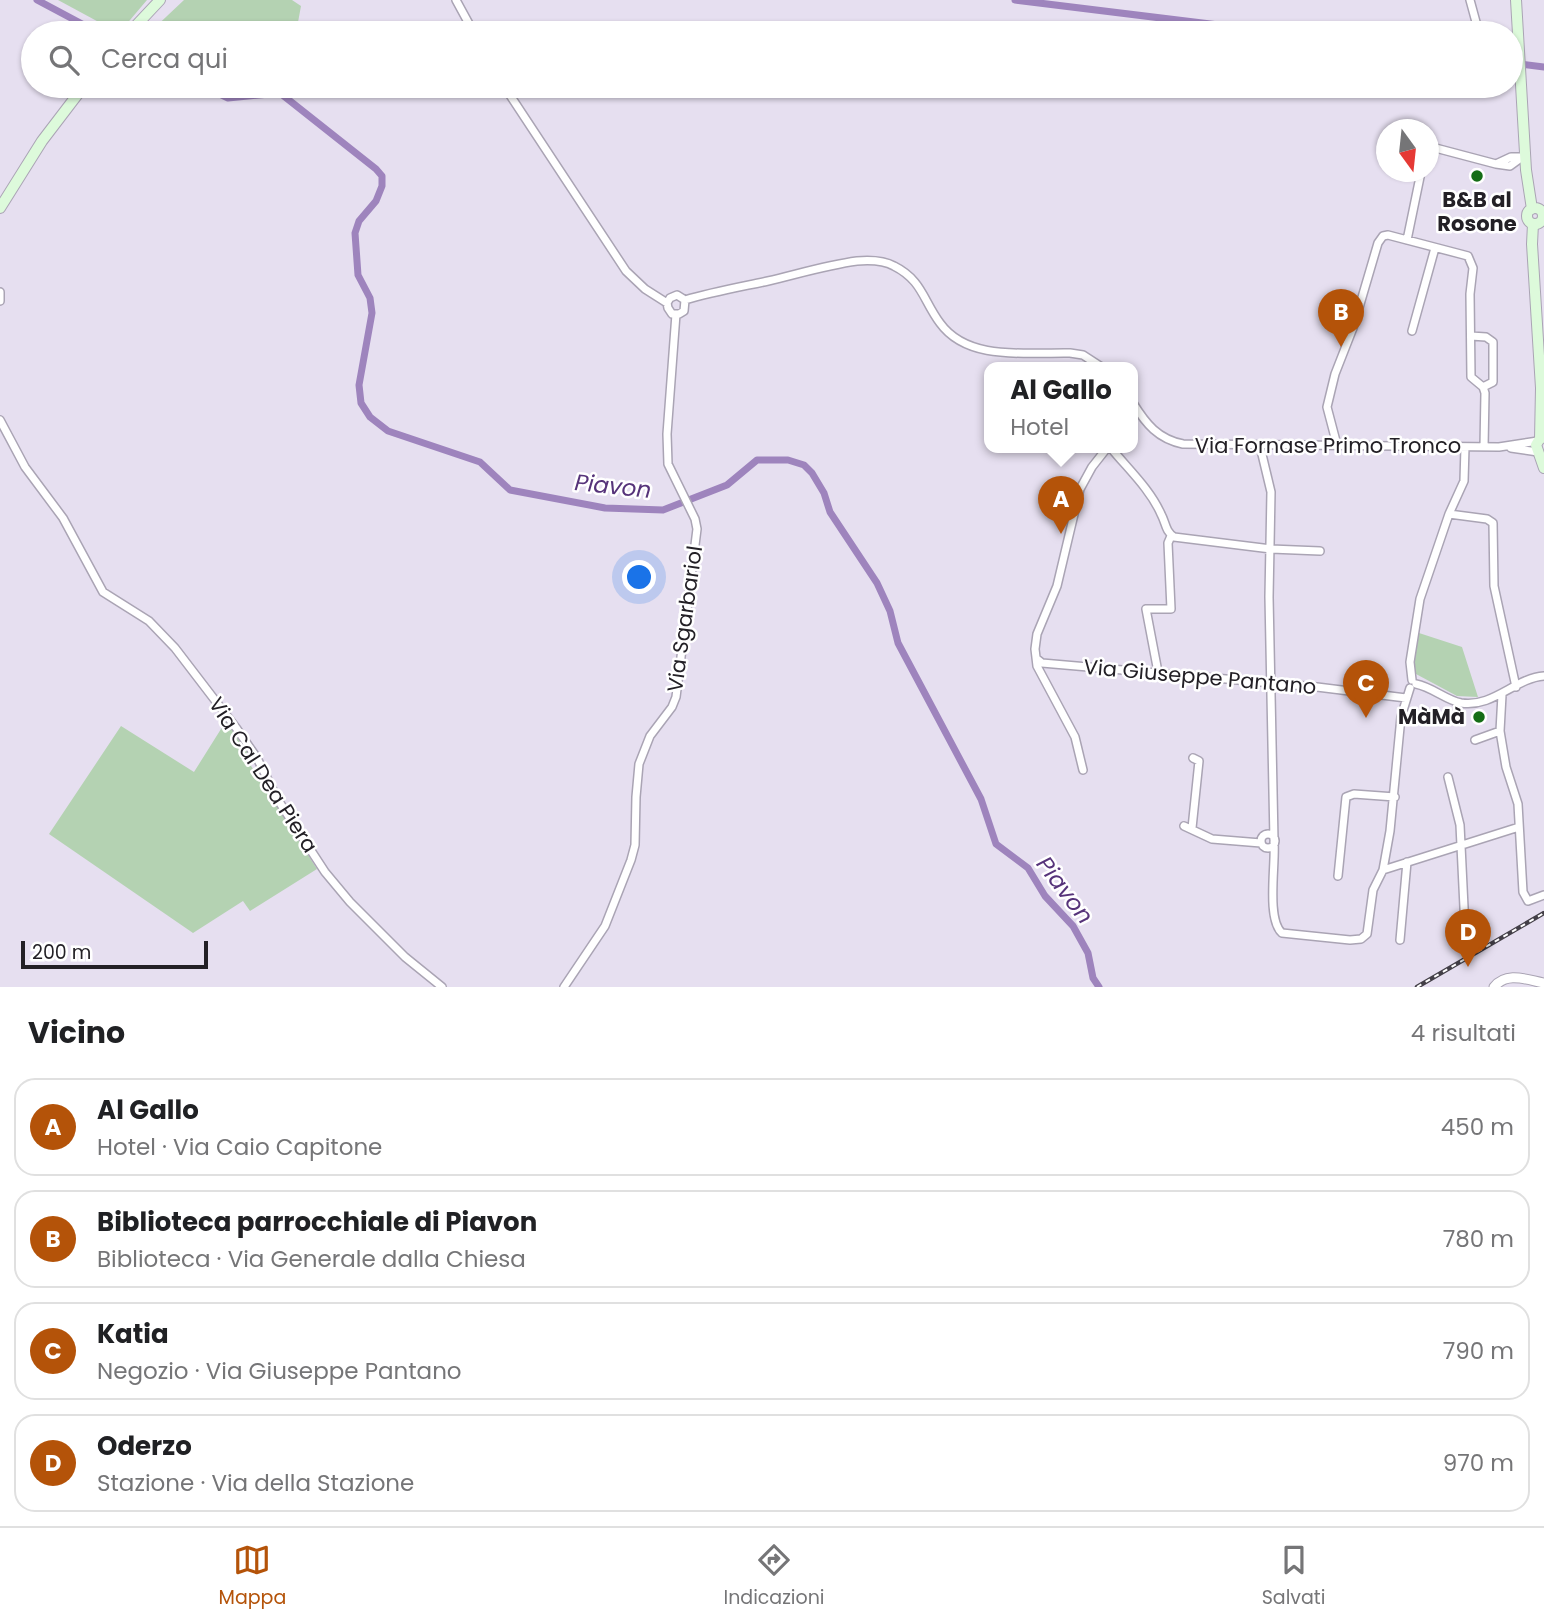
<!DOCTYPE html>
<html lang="it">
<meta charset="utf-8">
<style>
:root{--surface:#fff;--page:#f2f2f2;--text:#202124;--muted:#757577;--line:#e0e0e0;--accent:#b45309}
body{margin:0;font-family:Poppins,sans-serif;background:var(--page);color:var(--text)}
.compass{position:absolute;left:1376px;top:119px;width:63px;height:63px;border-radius:50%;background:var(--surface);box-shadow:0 2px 5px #0004;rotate:165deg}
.scale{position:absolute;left:21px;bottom:18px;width:187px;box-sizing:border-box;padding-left:7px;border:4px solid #232026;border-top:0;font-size:19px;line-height:24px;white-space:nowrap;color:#232026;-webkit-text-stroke:5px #fff;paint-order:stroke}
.you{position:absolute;left:640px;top:578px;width:24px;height:24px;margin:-18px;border:5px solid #fff;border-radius:50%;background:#1a73e8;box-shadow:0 0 0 10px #1a73e833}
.badge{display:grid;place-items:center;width:46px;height:46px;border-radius:50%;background:var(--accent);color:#fff;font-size:23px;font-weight:700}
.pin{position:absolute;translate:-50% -58px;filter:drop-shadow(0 2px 4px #0008)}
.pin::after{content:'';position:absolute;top:37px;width:24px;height:21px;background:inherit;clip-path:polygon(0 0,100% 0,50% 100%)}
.popup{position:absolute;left:984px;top:362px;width:154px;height:91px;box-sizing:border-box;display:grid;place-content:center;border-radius:14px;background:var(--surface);filter:drop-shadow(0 2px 5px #0005);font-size:23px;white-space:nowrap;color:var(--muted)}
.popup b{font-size:26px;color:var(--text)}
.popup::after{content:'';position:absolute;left:50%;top:100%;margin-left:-14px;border:14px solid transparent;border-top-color:var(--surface)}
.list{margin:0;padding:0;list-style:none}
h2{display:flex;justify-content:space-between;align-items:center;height:91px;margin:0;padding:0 28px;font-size:30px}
h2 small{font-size:23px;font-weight:400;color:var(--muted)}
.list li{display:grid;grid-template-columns:46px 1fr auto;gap:21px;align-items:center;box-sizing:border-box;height:98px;margin:0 14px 14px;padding:0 14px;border:2px solid var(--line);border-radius:21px}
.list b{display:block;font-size:26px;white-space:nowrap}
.list p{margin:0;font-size:23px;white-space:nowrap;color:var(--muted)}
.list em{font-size:23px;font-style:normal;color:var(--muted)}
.icon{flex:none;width:38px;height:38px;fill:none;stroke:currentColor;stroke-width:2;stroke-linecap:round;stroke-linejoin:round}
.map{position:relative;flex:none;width:1544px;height:987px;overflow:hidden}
.search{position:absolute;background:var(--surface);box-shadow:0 2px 5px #0004;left:21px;right:21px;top:21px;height:77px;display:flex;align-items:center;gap:18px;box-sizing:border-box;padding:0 24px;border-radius:38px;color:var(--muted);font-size:26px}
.sheet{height:539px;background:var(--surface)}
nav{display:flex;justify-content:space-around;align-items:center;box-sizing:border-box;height:98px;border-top:2px solid var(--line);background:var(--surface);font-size:19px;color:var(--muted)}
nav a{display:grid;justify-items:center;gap:4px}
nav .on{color:var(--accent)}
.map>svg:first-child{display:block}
</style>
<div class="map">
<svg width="1544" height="987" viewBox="0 0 1544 987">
<rect width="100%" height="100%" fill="#e6dff0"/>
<path fill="#b4d2b2" d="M58 0H147L119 33Z
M184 0H292L301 6 296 33H149Z
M1419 633 1462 647 1478 697 1457 696 1416 674 1413 664Z
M226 721 248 752 244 755 317 869 250 911 243 901 193 933 49 834 121 726 194 772Z"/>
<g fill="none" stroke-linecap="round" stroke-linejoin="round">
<path stroke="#9e84bd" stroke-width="7" d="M37 0 99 33
M1015 0 1283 33
M1511 63 1544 67
M203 86 228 98 280 93 376 169 382 176V186L376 201 359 221 355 233 358 275 370 298 372 313 359 385 361 403 370 417 388 431 480 462 510 490 605 508 663 510 727 485 757 460H788L804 465 812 473 824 493 830 512 877 583 890 611 898 643 981 799 996 844 1028 868 1045 896 1073 926 1088 953 1093 978 1099 987"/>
<defs>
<path id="minor" d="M456 0 474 33
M1470 0 1479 33
M504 86 626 271 645 289 667 303 668 308 672 314H679L684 311 685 300
M1428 146 1496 164
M1521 158 1510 166 1496 164 1511 157H1525
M1543 213 1544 212
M1407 240 1420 177
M0 292V301
M685 300C712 292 740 287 768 281 798 274 827 265 857 261 869 260 883 260 894 266 922 280 923 300 940 323 968 362 1028 352 1070 353L1083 355 1103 368
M667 303 670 298 677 295 685 300
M1412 331 1435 248
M1471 336 1486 337 1493 342V382L1483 387
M1133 403C1146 424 1158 439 1183 444L1499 447 1538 441
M0 420 25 467 63 518 103 592 149 621 175 648 237 729 257 758 278 800 325 872 350 902 405 957 442 987
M1337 445 1327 407 1335 374 1353 328 1378 243 1383 236 1388 235 1468 256 1473 268 1470 294 1471 377 1483 387 1485 393 1484 447
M1260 446 1271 492 1269 597 1274 840
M1111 448C1128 469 1150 489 1161 514 1166 523 1165 531 1174 537L1271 549 1320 551
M1511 448 1538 452
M1449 514 1487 519 1493 523 1494 586 1516 687
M1037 659 1042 663 1317 687 1406 698
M1158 672 1146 609H1171L1168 543 1171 536
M1412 680 1410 662 1420 599 1449 514 1464 481 1465 447
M1416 684C1432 687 1446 700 1461 703 1493 708 1515 678 1544 676
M1502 695 1500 731 1506 767 1518 804 1523 892 1528 901 1544 895
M1475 740 1500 731
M1083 770 1075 737 1037 666 1035 649 1037 634 1057 586 1080 489 1092 467 1107 448
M1448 777 1460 825 1465 928 1467 933
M1184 826 1212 839 1261 843
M1192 828 1199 761 1193 758
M1261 841a7 7 0 1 1 14 0a7 7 0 1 1-14 0Z
M1274 842C1276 863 1266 919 1282 933L1350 940 1361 939 1367 934 1373 890 1383 870 1390 831 1401 717 1410 688
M1383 870 1519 827
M1338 876 1346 797 1354 794 1395 797
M1400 940 1407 862
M564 987 605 926 631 860 635 845 636 797 639 764 650 736 672 707 676 697 697 529 695 519 668 464 667 434 676 314"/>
<path id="tertiary" d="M1494 987C1507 971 1527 980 1544 983"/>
<path id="secondary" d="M1516 0 1526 170 1532 209
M129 33 160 0
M0 208 42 141 84 86
M1527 216a8 8 0 1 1 16 0a8 8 0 1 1-16 0Z
M1533 224 1532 244 1541 388 1540 439
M1543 437 1539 440 1536 445 1544 468"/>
</defs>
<use href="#minor" stroke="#aaa4b4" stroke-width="10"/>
<use href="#tertiary" stroke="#aaa4b4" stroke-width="11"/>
<use href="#secondary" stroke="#aaa4b4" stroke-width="12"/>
<use href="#minor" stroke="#fff" stroke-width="7"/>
<use href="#tertiary" stroke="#fff" stroke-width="9"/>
<use href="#secondary" stroke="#ddfadb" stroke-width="10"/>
<defs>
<path id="rail" d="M1417 987 1544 913"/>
</defs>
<use href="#rail" stroke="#433f47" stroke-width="4.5"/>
<use href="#rail" stroke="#fff" stroke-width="2" stroke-dasharray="5" stroke-linecap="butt"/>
</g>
<g fill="#156d16" stroke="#fff" stroke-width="2.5">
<circle cx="1477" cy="176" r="7"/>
<circle cx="1479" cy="717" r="7"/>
</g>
<g text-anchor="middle" stroke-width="5" stroke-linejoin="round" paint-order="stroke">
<g font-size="21" font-weight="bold" fill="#232026" stroke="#fff">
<text x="1477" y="207">B&amp;B al<tspan x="1477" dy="24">Rosone</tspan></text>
<text x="1465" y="724" text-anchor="end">MàMà</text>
</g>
<g font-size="21" fill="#232026" stroke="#fff">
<text x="1328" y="453">Via Fornase Primo Tronco</text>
<text transform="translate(685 619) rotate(-82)" y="7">Via Sgarbariol</text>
<text transform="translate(1200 677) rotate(5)" y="7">Via Giuseppe Pantano</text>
<text transform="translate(263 775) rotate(57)" y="7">Via Cal Dea Piera</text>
</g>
<g font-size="23" font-style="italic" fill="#56337a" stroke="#fff">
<text transform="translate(613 486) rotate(6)" y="8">Piavon</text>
<text transform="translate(1065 890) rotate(53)" y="8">Piavon</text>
</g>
</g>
</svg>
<svg class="compass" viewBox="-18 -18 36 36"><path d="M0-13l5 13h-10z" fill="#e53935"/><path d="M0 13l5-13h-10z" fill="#757577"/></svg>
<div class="scale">200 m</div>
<div class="you"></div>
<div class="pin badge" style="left:1061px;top:534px">A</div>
<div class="popup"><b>Al Gallo</b>Hotel</div>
<div class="pin badge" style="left:1341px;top:347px">B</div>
<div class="pin badge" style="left:1366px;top:718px">C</div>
<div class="pin badge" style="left:1468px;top:967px">D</div>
<div class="search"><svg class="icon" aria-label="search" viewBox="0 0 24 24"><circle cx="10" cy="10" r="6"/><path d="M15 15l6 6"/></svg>Cerca qui</div>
</div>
<section class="sheet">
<h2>Vicino<small>4 risultati</small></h2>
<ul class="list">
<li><span class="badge">A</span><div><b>Al Gallo</b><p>Hotel · Via Caio Capitone</p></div><em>450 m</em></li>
<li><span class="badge">B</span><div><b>Biblioteca parrocchiale di Piavon</b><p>Biblioteca · Via Generale dalla Chiesa</p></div><em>780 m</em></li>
<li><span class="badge">C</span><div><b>Katia</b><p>Negozio · Via Giuseppe Pantano</p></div><em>790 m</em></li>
<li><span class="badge">D</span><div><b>Oderzo</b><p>Stazione · Via della Stazione</p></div><em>970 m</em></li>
</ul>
</section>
<nav>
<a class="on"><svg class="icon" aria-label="map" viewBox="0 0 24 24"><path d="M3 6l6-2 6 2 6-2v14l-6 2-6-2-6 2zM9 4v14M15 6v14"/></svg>Mappa</a>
<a><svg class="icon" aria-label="directions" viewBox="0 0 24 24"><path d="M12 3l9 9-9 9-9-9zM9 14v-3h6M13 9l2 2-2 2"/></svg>Indicazioni</a>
<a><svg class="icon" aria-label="saved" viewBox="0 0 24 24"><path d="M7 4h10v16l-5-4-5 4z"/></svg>Salvati</a>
</nav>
